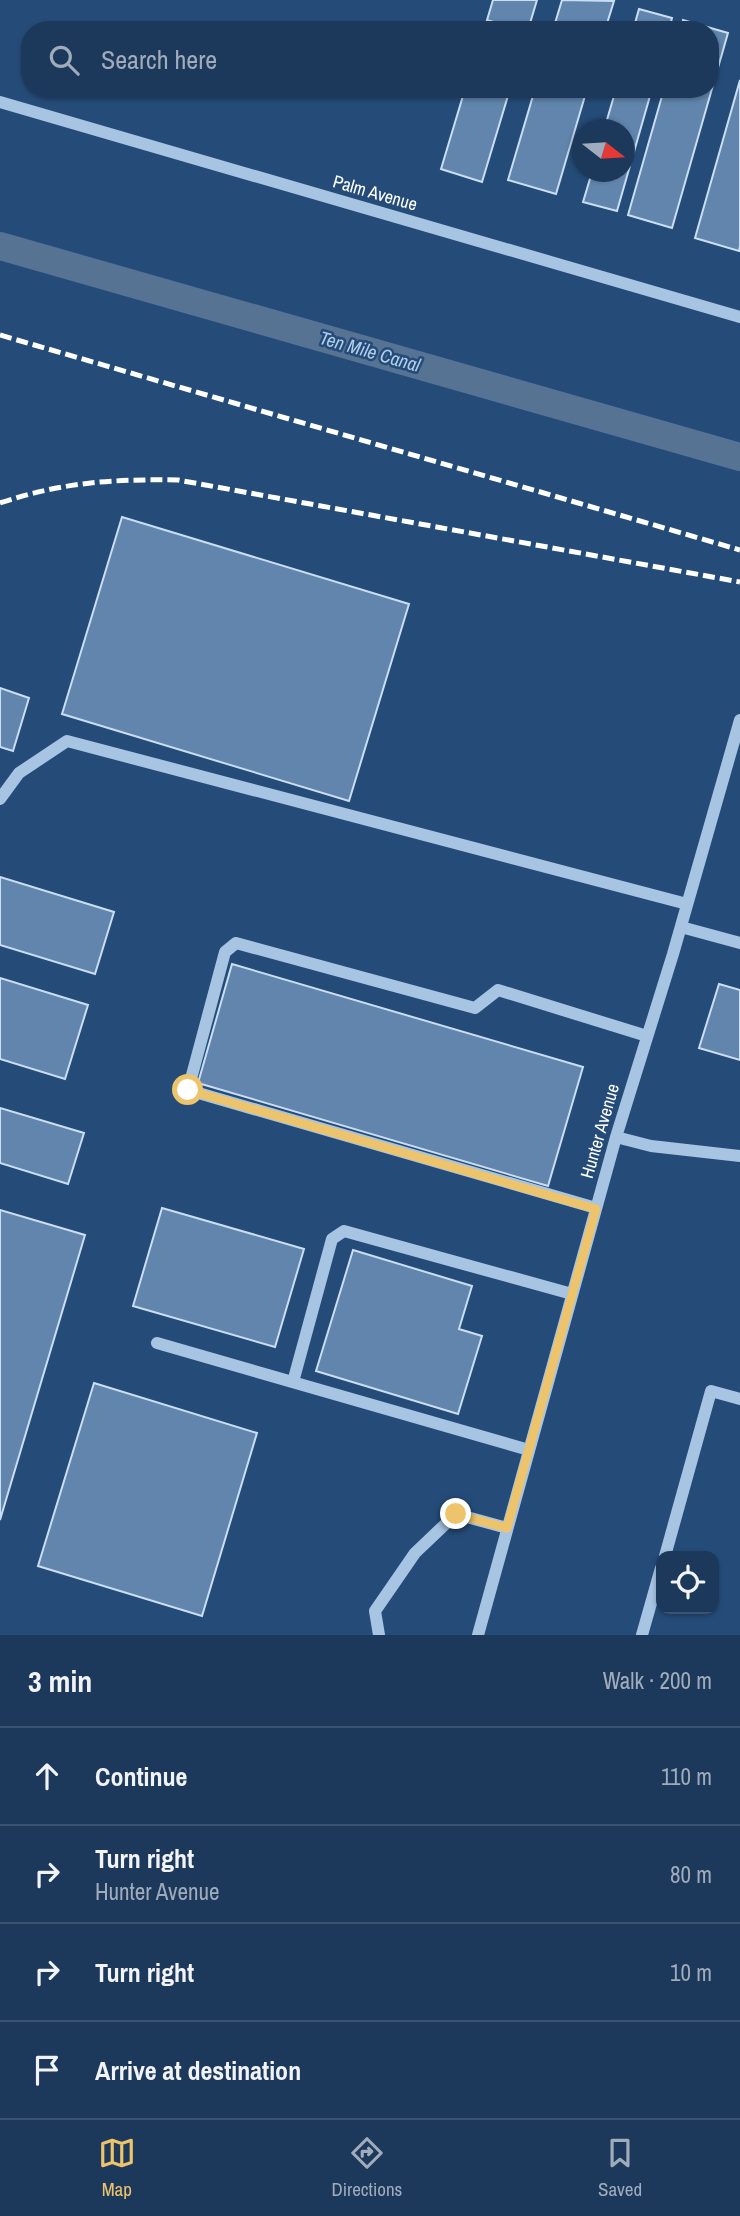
<!DOCTYPE html>
<meta charset="utf-8">
<style>
:root{--surface:#1c395b;--page:#254061;--text:#f1f3f6;--muted:#a0acbb;--line:#3a5371;--accent:#edc36b}
body{margin:0;font-family:"Archivo Narrow",sans-serif;background:var(--page);color:var(--text)}
.controls{position:absolute;right:21px;bottom:21px;display:grid;overflow:hidden;border-radius:14px;box-shadow:0 2px 5px #0004}
.controls button{width:63px;height:63px;display:grid;place-items:center;padding:0;border:0;border-bottom:2px solid var(--line);background:var(--surface);color:var(--text);font:35px sans-serif}
.compass{position:absolute;left:572px;top:119px;width:63px;height:63px;border-radius:50%;background:var(--surface);box-shadow:0 2px 5px #0004;rotate:107deg}
.stop{position:absolute;width:21px;height:21px;margin:-16px;border:5px solid #edc36b;border-radius:50%;background:#fff}
.stop.end{background:#edc36b;border-color:#fff;box-shadow:0 2px 7px #0008}
.list{margin:0;padding:0;list-style:none}
h2{display:flex;justify-content:space-between;align-items:center;height:91px;margin:0;padding:0 28px;font-size:30px}
h2 small{font-size:23px;font-weight:400;color:var(--muted)}
.list li{display:grid;grid-template-columns:46px 1fr auto;gap:21px;align-items:center;box-sizing:border-box;height:98px;padding:0 28px;border-top:2px solid var(--line)}
.list b{display:block;font-size:26px;white-space:nowrap}
.list p{margin:0;font-size:23px;white-space:nowrap;color:var(--muted)}
.list em{font-size:23px;font-style:normal;color:var(--muted)}
.icon{flex:none;width:38px;height:38px;fill:none;stroke:currentColor;stroke-width:2;stroke-linecap:round;stroke-linejoin:round}
.map{position:relative;flex:none;width:740px;height:1635px;overflow:hidden}
.search{position:absolute;background:var(--surface);box-shadow:0 2px 5px #0004;left:21px;right:21px;top:21px;height:77px;display:flex;align-items:center;gap:18px;box-sizing:border-box;padding:0 24px;border-radius:28px;color:var(--muted);font-size:26px}
.sheet{height:483px;background:var(--surface)}
nav{display:flex;justify-content:space-around;align-items:center;box-sizing:border-box;height:98px;border-top:2px solid var(--line);background:var(--surface);font-size:19px;color:var(--muted)}
nav a{display:grid;justify-items:center;gap:4px}
nav .on{color:var(--accent)}
.map>svg:first-child{display:block}
</style>
<div class="map">
<svg width="740" height="1635" viewBox="0 0 740 1635">
<rect width="100%" height="100%" fill="#254c79"/>
<g fill="none" stroke-linecap="round" stroke-linejoin="round">
<path stroke="#567394" stroke-width="28" d="M0 246 740 457"/>
</g>
<path fill="#6185ac" stroke="#c9ddf3" stroke-width="2" d="M493 0H537L528 30H502L503 25 487 20Z
M562 0 614 1 605 30H553Z
M639 9 672 18 669 30H633Z
M683 20 728 33 672 228 628 215 664 89H710V30H681Z
M740 80V246L739 251 695 238Z
M465 89H510L482 182 441 169Z
M535 89H587L556 194 508 180Z
M616 89H652L617 211 583 202 592 172H624V130H604Z
M122 517 409 604 349 801 62 714Z
M0 688 29 698 13 751 0 747Z
M0 877 114 912 95 974 0 945Z
M232 964 583 1067 548 1186 198 1083Z
M0 978 88 1005 65 1079 0 1059Z
M719 984 740 990V1060L699 1048Z
M0 1108 84 1133 68 1184 0 1163Z
M162 1208 304 1249 275 1347 133 1306Z
M0 1210 85 1235 0 1520Z
M353 1250 472 1286 459 1329 482 1336 458 1414 316 1371Z
M94 1383 257 1433 202 1616 38 1566Z"/>
<g fill="none" stroke-linecap="round" stroke-linejoin="round">
<path stroke="#a7c4e3" stroke-width="12" d="M0 102 740 317
M0 799 19 773 67 741 687 904
M681 927 740 943
M616 1137 651 1146 740 1156
M596 1208 188 1090 225 952 236 943 475 1008 498 990 647 1036
M157 1343 529 1450
M293 1382 332 1239 344 1231 572 1294
M665 1556 711 1391 740 1399
M379 1635 375 1611 415 1553 456 1514 507 1528
M478 1635 616 1137 673 954 740 720
M642 1635 661 1568"/>
<path stroke="#fff" stroke-width="5" stroke-dasharray="12 5" stroke-linecap="butt" d="M0 335 740 550
M0 503C63 482 113 479 178 480L740 582"/>
</g>
<g fill="none" stroke-linecap="round" stroke-linejoin="round">
<path stroke="#edc36b" stroke-width="9" d="M188 1090 596 1209 507 1528 456 1514"/>
</g>
<g text-anchor="middle" stroke-width="5" stroke-linejoin="round" paint-order="stroke">
<g font-size="18" fill="#fff" stroke="#254c79">
<text transform="translate(375 193) rotate(16)" y="6">Palm Avenue</text>
<text transform="translate(600 1131) rotate(-74)" y="6">Hunter Avenue</text>
</g>
<g font-size="19" font-style="italic" fill="#b2ceeb" stroke="#254c79">
<text transform="translate(370 351) rotate(16)" y="7">Ten Mile Canal</text>
</g>
</g>
</svg>
<div class="controls">
<button><svg class="icon" aria-label="locate" viewBox="0 0 24 24"><circle cx="12" cy="12" r="6"/><path d="M12 2v4M12 18v4M2 12h4M18 12h4"/></svg></button>
</div>
<svg class="compass" viewBox="-18 -18 36 36"><path d="M0-13l5 13h-10z" fill="#e53935"/><path d="M0 13l5-13h-10z" fill="#a0acbb"/></svg>
<div class="stop" style="left:188px;top:1090px"></div>
<div class="stop end" style="left:456px;top:1514px"></div>
<div class="search"><svg class="icon" aria-label="search" viewBox="0 0 24 24"><circle cx="10" cy="10" r="6"/><path d="M15 15l6 6"/></svg>Search here</div>
</div>
<section class="sheet">
<h2>3 min<small>Walk · 200 m</small></h2>
<ul class="list">
<li><svg class="icon" aria-label="ahead" viewBox="0 0 24 24"><path d="M12 20V5M6 11l6-6 6 6"/></svg><div><b>Continue</b></div><em>110 m</em></li>
<li><svg class="icon" aria-label="right" viewBox="0 0 24 24"><path d="M7 20v-9h11M14 6l5 5-5 5"/></svg><div><b>Turn right</b><p>Hunter Avenue</p></div><em>80 m</em></li>
<li><svg class="icon" aria-label="right" viewBox="0 0 24 24"><path d="M7 20v-9h11M14 6l5 5-5 5"/></svg><div><b>Turn right</b></div><em>10 m</em></li>
<li><svg class="icon" aria-label="arrive" viewBox="0 0 24 24"><path d="M6 21V4h12l-3 4 3 4H6"/></svg><div><b>Arrive at destination</b></div></li>
</ul>
</section>
<nav>
<a class="on"><svg class="icon" aria-label="map" viewBox="0 0 24 24"><path d="M3 6l6-2 6 2 6-2v14l-6 2-6-2-6 2zM9 4v14M15 6v14"/></svg>Map</a>
<a><svg class="icon" aria-label="directions" viewBox="0 0 24 24"><path d="M12 3l9 9-9 9-9-9zM9 14v-3h6M13 9l2 2-2 2"/></svg>Directions</a>
<a><svg class="icon" aria-label="saved" viewBox="0 0 24 24"><path d="M7 4h10v16l-5-4-5 4z"/></svg>Saved</a>
</nav>
